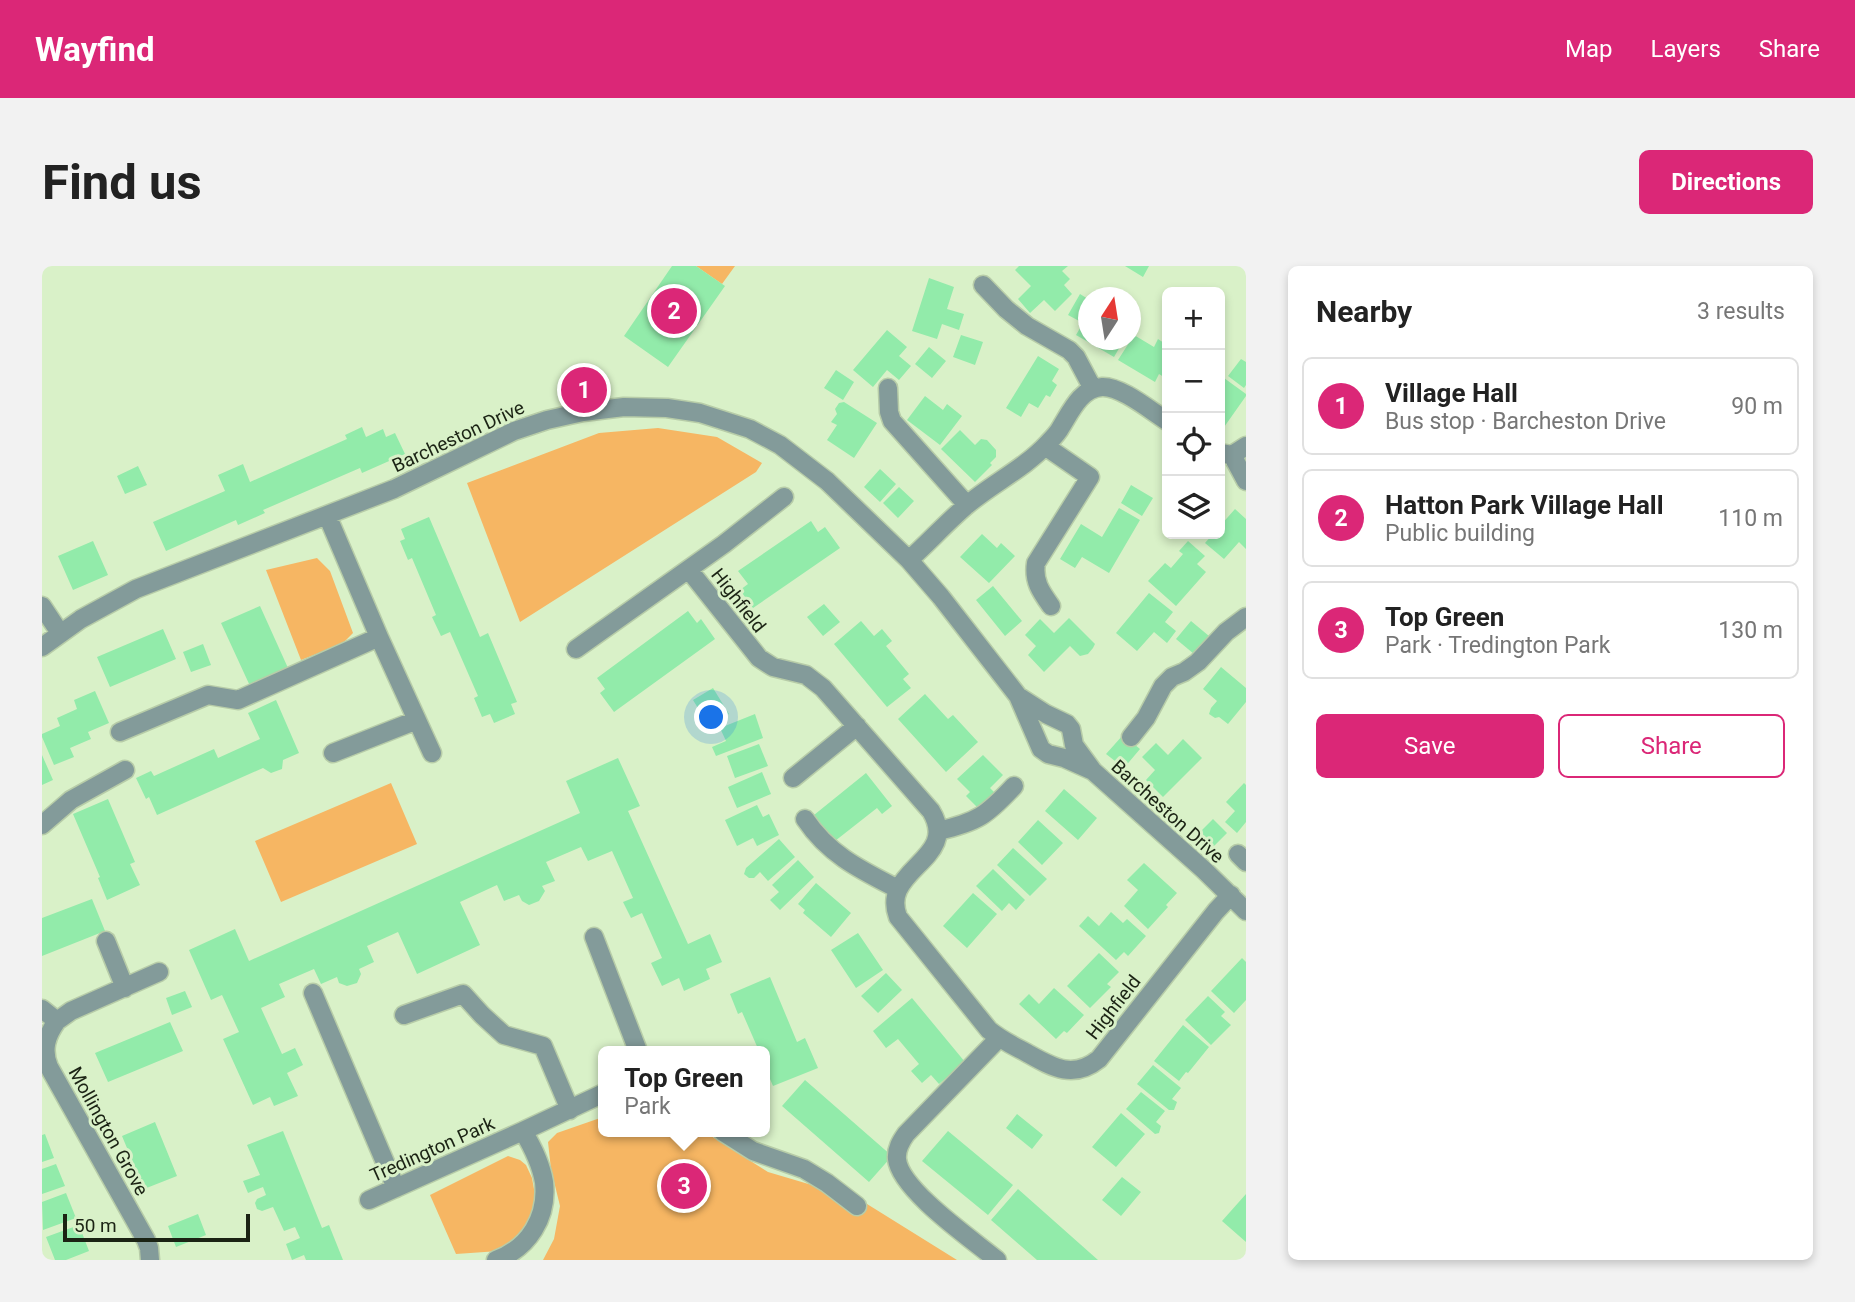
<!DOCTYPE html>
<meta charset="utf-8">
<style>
:root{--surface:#fff;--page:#f2f2f2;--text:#222;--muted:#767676;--line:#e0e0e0;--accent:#db2777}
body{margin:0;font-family:Roboto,sans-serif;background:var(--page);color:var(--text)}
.controls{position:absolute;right:21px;top:21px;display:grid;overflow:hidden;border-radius:10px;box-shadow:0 4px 10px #0003}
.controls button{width:63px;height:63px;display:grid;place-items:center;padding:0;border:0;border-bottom:2px solid var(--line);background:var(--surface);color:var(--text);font:35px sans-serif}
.compass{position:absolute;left:1036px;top:21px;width:63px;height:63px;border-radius:50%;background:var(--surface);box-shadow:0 4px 10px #0003;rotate:12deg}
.scale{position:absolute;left:21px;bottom:18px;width:187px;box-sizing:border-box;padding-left:7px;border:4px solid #1b2314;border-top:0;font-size:19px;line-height:24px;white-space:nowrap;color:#1b2314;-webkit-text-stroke:5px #d9f1c8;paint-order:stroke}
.you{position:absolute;left:670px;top:452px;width:24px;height:24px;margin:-18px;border:5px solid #fff;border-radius:50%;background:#1a73e8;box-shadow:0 0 0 10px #1a73e833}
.badge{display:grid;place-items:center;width:46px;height:46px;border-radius:50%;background:var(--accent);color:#fff;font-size:23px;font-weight:700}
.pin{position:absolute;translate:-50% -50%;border:4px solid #fff;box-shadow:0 2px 7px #0006}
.popup{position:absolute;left:556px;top:780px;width:172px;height:91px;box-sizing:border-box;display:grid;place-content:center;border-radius:10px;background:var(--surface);filter:drop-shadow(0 2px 5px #0005);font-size:23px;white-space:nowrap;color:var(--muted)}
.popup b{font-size:26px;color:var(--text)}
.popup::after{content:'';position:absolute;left:50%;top:100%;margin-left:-14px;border:14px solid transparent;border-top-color:var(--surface)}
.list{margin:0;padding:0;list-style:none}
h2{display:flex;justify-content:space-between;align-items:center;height:91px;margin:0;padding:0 28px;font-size:30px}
h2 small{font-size:23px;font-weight:400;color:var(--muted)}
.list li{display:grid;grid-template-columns:46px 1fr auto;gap:21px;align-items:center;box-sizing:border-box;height:98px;margin:0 14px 14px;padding:0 14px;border:2px solid var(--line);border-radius:10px}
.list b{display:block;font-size:26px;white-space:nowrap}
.list p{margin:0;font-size:23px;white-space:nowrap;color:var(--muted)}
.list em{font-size:23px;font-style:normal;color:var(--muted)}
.actions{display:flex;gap:14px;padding:21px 28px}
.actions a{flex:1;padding:16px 0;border:2px solid var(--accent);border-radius:10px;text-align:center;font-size:24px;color:var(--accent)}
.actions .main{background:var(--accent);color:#fff}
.icon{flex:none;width:38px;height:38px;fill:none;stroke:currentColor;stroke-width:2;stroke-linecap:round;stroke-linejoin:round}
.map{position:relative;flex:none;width:1204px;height:994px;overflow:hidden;border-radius:10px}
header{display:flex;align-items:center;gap:42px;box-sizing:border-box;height:98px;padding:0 35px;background:var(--accent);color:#fff}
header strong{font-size:33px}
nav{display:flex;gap:38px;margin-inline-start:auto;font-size:24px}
.intro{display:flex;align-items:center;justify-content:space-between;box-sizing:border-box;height:168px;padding:0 42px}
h1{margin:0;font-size:49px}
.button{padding:18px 32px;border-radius:10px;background:var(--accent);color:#fff;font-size:24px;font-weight:700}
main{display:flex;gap:42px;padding:0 42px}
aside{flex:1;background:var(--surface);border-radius:10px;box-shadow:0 4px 10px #0003}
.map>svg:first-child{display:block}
</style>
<header>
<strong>Wayfind</strong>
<nav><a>Map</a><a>Layers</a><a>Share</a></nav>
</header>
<div class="intro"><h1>Find us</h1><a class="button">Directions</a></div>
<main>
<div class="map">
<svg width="1204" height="994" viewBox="0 0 1204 994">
<rect width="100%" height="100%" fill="#d9f1c8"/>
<path fill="#f6b663" d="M654 0H693L680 18Z
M616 162 675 171 720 197 714 206 478 356 425 217 557 167Z
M275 292 288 305 311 367 300 378 259 394 224 304Z
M349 517 375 578 239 636 213 575Z
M561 851 562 866H665L672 872 726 906 817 933 915 994H501L512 973 518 940 509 903 506 876 515 867Z
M466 890 478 894 484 899 490 912 493 929 490 949 482 970 457 985 414 988 388 929Z"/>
<path fill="#92ebaa" d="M630 0H654L683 20 626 101 582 70Z
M977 0H1026L1020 5 1028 13 1022 19 1030 28 1013 45 1002 34 988 47 976 33 989 20 973 4Z
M1083 0H1107L1101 11Z
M887 12 912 21 905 43 922 48 917 64 900 58 895 73 870 65Z
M1038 28 1046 33V74H1082L1072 91 1034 69 1041 57 1026 49Z
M845 64 865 81 857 90 869 100 857 114 845 104 831 121 811 104Z
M919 69 941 76 933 99 911 91Z
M1092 69 1112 81 1116 73 1125 79V113L1117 108 1113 116 1076 94Z
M887 81 904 95 890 112 873 98Z
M996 90 1017 103 1010 115 1015 119 1008 131 1004 129 996 142 987 137 979 151 964 142Z
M1199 93 1204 96V119L1202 122 1186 110Z
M794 104 812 116 801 134 782 122Z
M1182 112 1204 128V130L1180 164 1178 162V118Z
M883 130 901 144 905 138 920 150 898 179 865 154Z
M802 136 835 157 812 192 785 174 795 159 789 156 795 148 793 143 797 137Z
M320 161 324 171 341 163 344 171 353 167 363 188 320 207 318 202 221 244 223 247 196 259 194 254 124 285 111 256 183 225 176 209 201 198 208 216 305 173 303 169Z
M918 164 933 179 939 173 945 174 954 184V191L948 197 950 199 933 216 899 183Z
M96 200 105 219 83 228 75 210Z
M838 203 854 218 838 236 822 221Z
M1089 219 1111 232 1100 250 1079 237Z
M857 221 872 235 856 252 841 237Z
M1077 242 1098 254 1067 307 1040 291 1033 302 1018 293 1039 258 1060 271Z
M1193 243 1204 253V283L1197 276 1182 293 1163 277 1171 268H1178V260Z
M387 251 438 371 446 367 475 436 469 438 473 448 452 457 448 448 440 451 432 432 436 430 408 366 399 370 390 351 394 349 370 292 366 294 358 275 363 273 359 263Z
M769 255 776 266 783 261 798 282 711 342 698 324 706 318 696 305Z
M940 268 955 282 959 277 973 290 947 317 918 291Z
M51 275 66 309 31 324 16 290Z
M1146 275 1163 290 1155 298 1164 306 1134 340 1106 315 1123 297 1129 302 1141 288 1137 285Z
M951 320 980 355 963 370 934 334Z
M1107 327 1131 346 1123 356 1134 365 1125 377 1112 366 1095 385 1074 367Z
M782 338 798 356 781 370 765 351Z
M218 340 246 402 208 420 179 357Z
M646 345 655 357 659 353 673 373 572 446 558 427 563 423 555 412Z
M1027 352 1053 378 1051 382 1046 388 1038 390 1028 380 1002 406 986 389 994 380 983 369 998 353 1012 367Z
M819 355 832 370 840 363 850 375 844 380 867 408 861 413 869 422 845 441 792 378Z
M1149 355 1167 370 1152 388 1134 373Z
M121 363 134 393 68 421 55 391Z
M161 378 169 399 149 406 141 386Z
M1179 401 1204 422V436L1186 458 1177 451 1173 452 1167 448 1169 442 1175 435 1161 423Z
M671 422 687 448 667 460 651 434Z
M53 425 67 457 46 466 49 473 28 482 32 491 12 499 0 471V468L18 460 15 452 35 443 32 434Z
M883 428 906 453 911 449 936 476 904 506 856 453Z
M234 434 257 487 241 494 240 503 229 507 221 502 115 549 107 531 104 533 94 512 109 505 112 510 172 483 176 492 218 473 206 447Z
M713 448 721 472 674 490 670 481 684 475 678 462Z
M1081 469 1098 483 1082 502 1064 488Z
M1141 473 1160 492 1121 531 1104 514 1113 504 1100 491 1114 477 1126 489Z
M717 478 726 500 693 512 685 490Z
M0 489 11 514 0 519Z
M941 489 961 509 948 522 954 528 937 543 924 530 928 526 915 513Z
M576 492 598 540 586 545 646 678 668 668 680 696 664 703 668 713 642 725 637 712 620 720 609 697 620 692 600 647 589 652 581 636 591 632 570 585 546 595 539 581 504 596 513 615 500 620 503 625 497 635 487 639 480 635 477 629 462 635 455 619 418 636 438 679 375 708 356 666 325 680 332 696 317 703 319 708 315 717 305 720 297 717 295 711 279 718 272 703 237 718 243 731 219 742 240 788 253 782 261 799 245 807 256 830 232 840 228 831 211 839 181 773 197 766 180 729 169 734 147 684 193 663 207 695 538 547 524 515Z
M720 506 729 528 695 542 686 521Z
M824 507 850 540 840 548 835 542 793 575 772 549Z
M1202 517 1204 519V556L1195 567 1183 556 1193 545 1184 536Z
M1022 523 1055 552 1036 574 1003 545Z
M66 533 93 596 88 598 98 619 65 634 56 612 58 611 31 548Z
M715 539 721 551 727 548 737 569 715 580 711 572 695 580 683 554Z
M1171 553 1185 567 1171 581 1157 567Z
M996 554 1021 577 1000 599 976 576Z
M737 573 753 591 726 615 718 606 712 612H707L702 608 704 602Z
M971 582 1005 613 988 630 955 599Z
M756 594 772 611 738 644 728 634 737 626 730 619Z
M1102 597 1135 627 1124 639 1126 641 1106 663 1082 640 1096 624 1085 614Z
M951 603 983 634 974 644 967 637 960 645 934 620Z
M774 617 809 647 789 671 761 647 763 644 756 638Z
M931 627 955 648 925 682 901 660Z
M50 633 63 665 0 690V652Z
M1069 646 1081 657 1085 653 1104 670 1086 690 1082 686 1074 694 1037 660 1046 650 1057 660Z
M816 667 841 704 814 722 789 684Z
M1057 687 1077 706 1065 718 1069 721 1048 742 1025 720Z
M1200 692 1204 696V734L1192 747 1169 725Z
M844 707 860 724 836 747 819 730Z
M728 711 755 776 763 772 776 802 731 820 722 799V785H717L700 746 696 748 688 728Z
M1012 722 1042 749 1025 767 1022 765 1014 773 977 738 987 728 997 738Z
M143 725 150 741 130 749 124 732Z
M1166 730 1183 746 1179 750 1189 759 1169 779 1143 754Z
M870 732 923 796 897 818 889 809 880 817 869 805 877 798 856 773 844 782 831 765Z
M128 756 141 785 66 816 53 787Z
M1141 759 1167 781 1146 807 1144 806 1137 815 1112 795Z
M1111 799 1139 822 1130 833 1135 836 1132 844H1127L1095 818Z
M763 814 850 890 827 916 740 840Z
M1099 826 1123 845 1114 856 1119 860 1117 867 1113 868 1084 843Z
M1079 847 1103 868 1074 901 1050 881Z
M975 848 1001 869 990 883 964 862Z
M113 856 135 910 102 923 80 870Z
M241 865 280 962 287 959 301 994H264L262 989 250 994 244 978 258 972 253 961 242 965 231 941 220 945 215 943 213 937 215 933 224 929 221 921 206 927 201 915 218 909 205 879Z
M906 865 971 919 946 949 880 895Z
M3 868 12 892 0 896V869Z
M14 898 23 920 0 928V903Z
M1080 911 1099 926 1079 950 1060 934Z
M976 923 1056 994H995L949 954Z
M24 927 34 952 1 964 0 936Z
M1204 928V976L1180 955Z
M156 948 164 969 134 981 126 960Z
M37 959 47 985 24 994H13L4 971Z"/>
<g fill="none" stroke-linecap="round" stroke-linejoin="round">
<defs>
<path id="minor" d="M941 19 964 43 985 60 1027 84 1034 91 1051 123
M846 122 847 146 850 155 925 239
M1003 180 1048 211 994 297C991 315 999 326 1009 340
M1178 187 1190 189 1204 180
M1190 189 1204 215
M285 249 337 371 390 487
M867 294C887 276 905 256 925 239 951 217 983 202 1006 177 1011 172 1016 167 1019 161 1029 145 1039 122 1060 121 1079 120 1109 145 1125 155
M647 304 717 392 731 401 764 409 781 422 889 545C912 583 869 596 856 624 852 633 853 643 856 651L947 764C959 774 972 780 985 787 1010 801 1031 814 1057 793L1174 645 1189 629
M0 340 18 367
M0 381 39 353 94 323 352 223 472 165 505 154 541 146 582 141 625 142 658 147 708 163 738 179 785 215 867 294 899 331 976 430 999 483 1006 488 1022 492 1051 505
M534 383 682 278 742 231
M976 430 1004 448 1025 458 1029 463 1032 479 1051 505 1162 604 1204 645
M78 466 166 429 196 434 337 371
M1089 471 1104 452 1121 420 1130 411 1142 406 1156 396 1184 366 1204 351
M291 487 375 454
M751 512 815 460
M763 553C787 589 819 604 856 623
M0 559 29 534 83 504
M896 565C936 556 945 549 972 520
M1196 588 1204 596
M552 671 596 785
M64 675 83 722
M271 727 354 922
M0 743 15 755C4 770 0 784 7 801L104 974 107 982 108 994
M362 749 421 728 440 749 462 769 501 780 528 844
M15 755 29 745 117 706
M481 865 562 827
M681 866 711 885 762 903 785 917 815 940
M327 934 481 865C490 880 499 898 502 916 506 951 487 982 454 994
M955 994C931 974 858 924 855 893 854 883 859 875 864 868L957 772"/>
</defs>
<use href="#minor" stroke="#b7cca8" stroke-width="21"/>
<use href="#minor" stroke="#839b9a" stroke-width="18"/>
</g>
<g text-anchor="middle" stroke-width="6" stroke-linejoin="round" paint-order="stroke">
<g font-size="19" fill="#1b2314" stroke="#d9f1c8">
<text transform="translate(416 170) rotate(-25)" y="7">Barcheston Drive</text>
<text transform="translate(697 334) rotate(52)" y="7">Highfield</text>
<text transform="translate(1126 545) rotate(42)" y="7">Barcheston Drive</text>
<text transform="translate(1071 741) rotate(-52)" y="7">Highfield</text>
<text transform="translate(67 865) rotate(61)" y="7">Mollington Grove</text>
<text transform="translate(390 883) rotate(-24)" y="7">Tredington Park</text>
</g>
</g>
</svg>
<div class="controls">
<button>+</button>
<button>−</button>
<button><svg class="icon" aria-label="locate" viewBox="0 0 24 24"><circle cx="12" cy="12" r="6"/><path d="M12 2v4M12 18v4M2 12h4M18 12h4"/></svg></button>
<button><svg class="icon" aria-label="layers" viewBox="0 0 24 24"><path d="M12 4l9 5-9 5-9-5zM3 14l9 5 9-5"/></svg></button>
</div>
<svg class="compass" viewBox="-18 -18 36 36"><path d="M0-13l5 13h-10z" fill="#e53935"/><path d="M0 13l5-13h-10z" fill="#767676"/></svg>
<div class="scale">50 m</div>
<div class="you"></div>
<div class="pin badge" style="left:542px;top:124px">1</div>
<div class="pin badge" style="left:632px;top:45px">2</div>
<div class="pin badge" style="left:642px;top:920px">3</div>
<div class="popup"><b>Top Green</b>Park</div>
</div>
<aside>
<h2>Nearby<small>3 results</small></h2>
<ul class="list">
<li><span class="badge">1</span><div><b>Village Hall</b><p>Bus stop · Barcheston Drive</p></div><em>90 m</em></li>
<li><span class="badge">2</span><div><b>Hatton Park Village Hall</b><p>Public building</p></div><em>110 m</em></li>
<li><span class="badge">3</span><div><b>Top Green</b><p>Park · Tredington Park</p></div><em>130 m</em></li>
</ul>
<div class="actions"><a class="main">Save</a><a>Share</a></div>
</aside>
</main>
